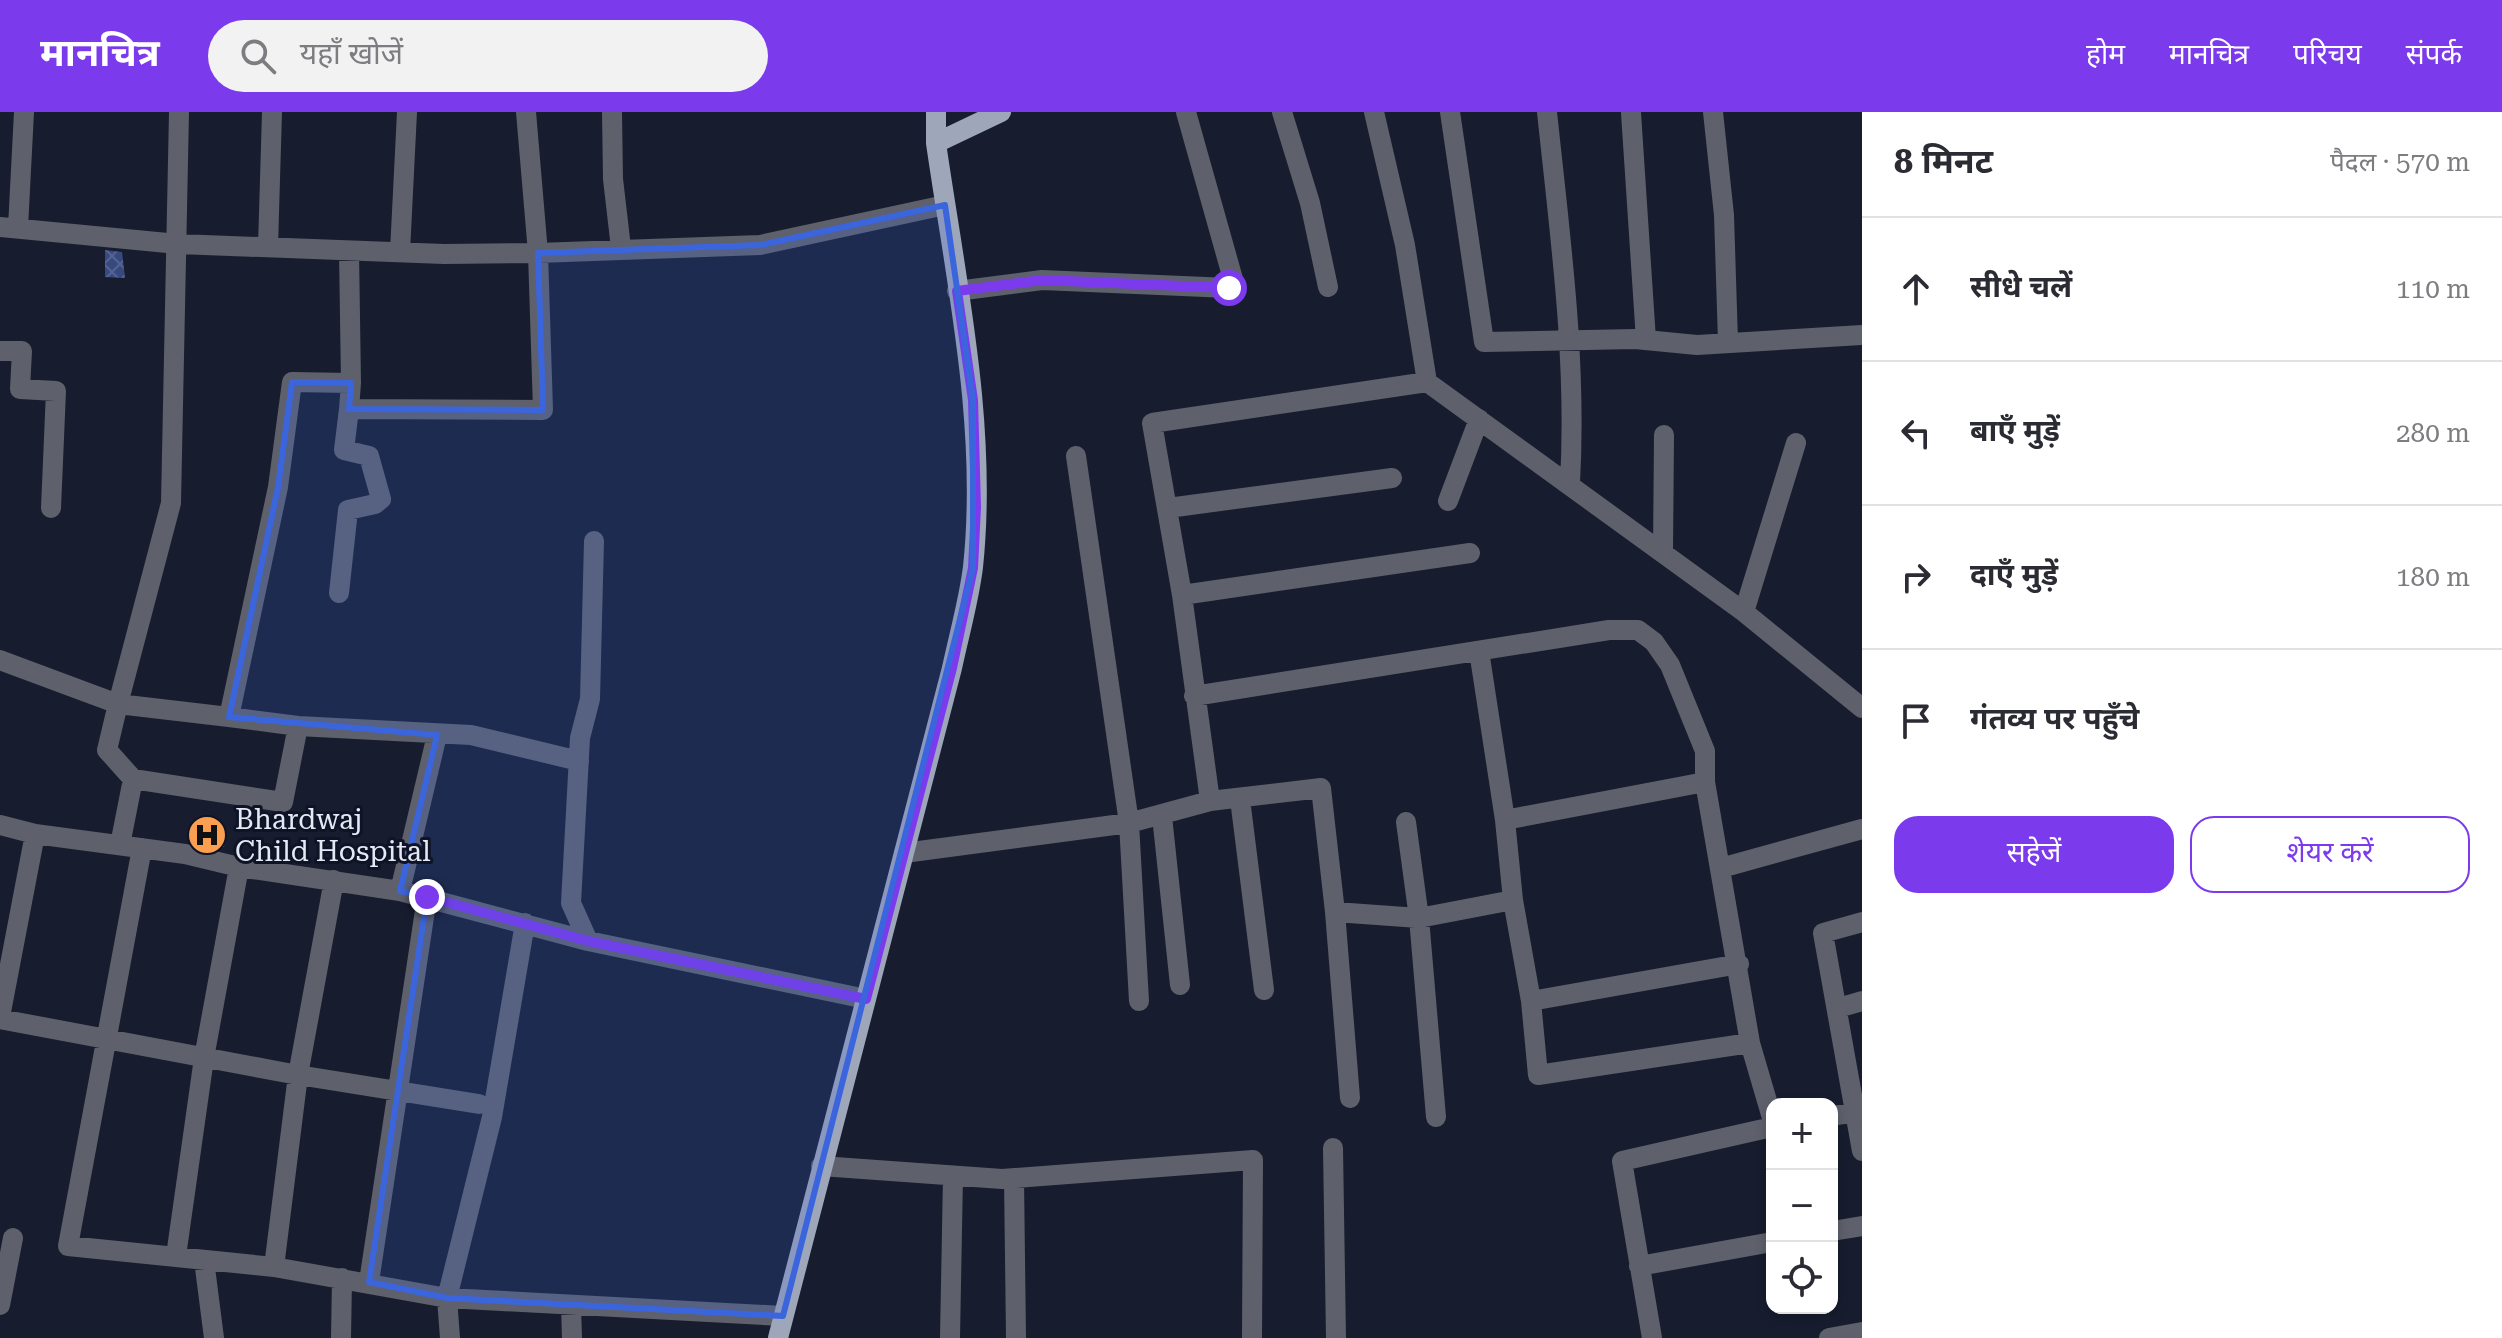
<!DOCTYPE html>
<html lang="hi">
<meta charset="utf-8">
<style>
:root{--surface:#fff;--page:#f2f2f3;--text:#2b2b33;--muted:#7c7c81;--line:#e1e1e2;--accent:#7c3aed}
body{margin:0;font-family:"Roboto Serif","Noto Sans Devanagari",serif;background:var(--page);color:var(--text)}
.controls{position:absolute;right:24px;bottom:24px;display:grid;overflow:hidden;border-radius:16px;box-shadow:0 4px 12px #0003}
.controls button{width:72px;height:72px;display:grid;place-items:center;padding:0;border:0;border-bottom:2px solid var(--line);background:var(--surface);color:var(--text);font:40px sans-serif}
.stop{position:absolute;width:24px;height:24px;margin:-18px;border:6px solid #7c3aed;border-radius:50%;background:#fff}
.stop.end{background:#7c3aed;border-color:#fff;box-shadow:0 2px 8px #0008}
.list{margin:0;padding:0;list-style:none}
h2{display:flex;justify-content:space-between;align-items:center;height:104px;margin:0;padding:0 32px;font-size:34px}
h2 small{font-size:26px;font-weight:400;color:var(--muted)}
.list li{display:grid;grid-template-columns:52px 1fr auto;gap:24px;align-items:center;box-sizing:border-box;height:144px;padding:0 32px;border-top:2px solid var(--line)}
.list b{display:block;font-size:30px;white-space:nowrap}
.list em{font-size:26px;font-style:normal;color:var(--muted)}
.actions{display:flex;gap:16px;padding:24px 32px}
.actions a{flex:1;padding:18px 0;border:2px solid var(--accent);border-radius:24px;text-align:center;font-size:28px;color:var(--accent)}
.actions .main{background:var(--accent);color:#fff}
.icon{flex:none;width:44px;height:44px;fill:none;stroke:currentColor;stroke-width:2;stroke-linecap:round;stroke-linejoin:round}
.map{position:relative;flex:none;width:1862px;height:1226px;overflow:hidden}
header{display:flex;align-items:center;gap:48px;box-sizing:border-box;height:112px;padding:0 40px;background:var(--accent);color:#fff}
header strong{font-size:38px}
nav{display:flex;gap:44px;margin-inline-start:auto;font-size:28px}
.search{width:560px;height:72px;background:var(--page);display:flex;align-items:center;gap:20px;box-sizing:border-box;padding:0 28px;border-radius:44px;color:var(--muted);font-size:30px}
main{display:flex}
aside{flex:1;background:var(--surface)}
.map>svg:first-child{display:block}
</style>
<header>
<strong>मानचित्र</strong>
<div class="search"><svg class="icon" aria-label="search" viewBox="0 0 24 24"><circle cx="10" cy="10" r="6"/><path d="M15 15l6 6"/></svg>यहाँ खोजें</div>
<nav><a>होम</a><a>मानचित्र</a><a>परिचय</a><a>संपर्क</a></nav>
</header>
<main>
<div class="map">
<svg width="1862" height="1226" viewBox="0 0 1862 1226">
<defs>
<pattern id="building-cross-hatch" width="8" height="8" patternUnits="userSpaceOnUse" patternTransform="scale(2)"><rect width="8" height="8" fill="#384980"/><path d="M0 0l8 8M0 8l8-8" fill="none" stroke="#556393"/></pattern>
</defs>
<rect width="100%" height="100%" fill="#171d2f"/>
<path fill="url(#building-cross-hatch)" d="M105 138 122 140 125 166 105 165Z
M195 715 226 719 224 735 193 730Z"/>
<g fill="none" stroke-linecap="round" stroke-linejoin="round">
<path stroke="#5e616b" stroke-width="20" d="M612 0 613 67 621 136
M1282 0 1310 91 1328 175
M1374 0 1405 133 1427 270 1744 500 1862 596
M1450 0 1484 230 1635 227 1697 233 1862 223
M1547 0C1560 124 1577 246 1570 371
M1713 0 1724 103 1728 230
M1631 1 1646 228
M0 115 178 132 444 142 538 141 760 133 945 93
M18 116 24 0
M268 135 272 0
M349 139 351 271
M400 140 407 0
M957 179 1042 168 1229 176 1233 167 1186 0
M0 239H22L20 277 56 279 51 396
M1076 344 1129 711 1139 889
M1448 389 1479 307
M1168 396 1392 366
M1663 440 1664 323
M339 481 348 398 375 392 381 387 369 344 344 338 349 297
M1182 483 1470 441
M1744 500 1796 331
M1479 539 1505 708 1513 788
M0 548 118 592 171 391 179 0
M1194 584 1609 518H1638L1654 530 1670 553 1705 639V670L1750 931
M229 605 298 614 471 623 579 649
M298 614 283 690 133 667 107 638 118 592 229 605 278 375 292 270 351 271 349 297 543 298 538 141 526 0
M1240 687 1264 878
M1210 689 1321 676 1335 800 1419 806 1513 788 1531 889 1538 963 1750 931 1772 1006
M1162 704 1180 873
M1505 708 1705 670
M1406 710 1419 806 1436 1005
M0 713 35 722 185 742 239 755 400 779 588 829 866 887
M120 733 133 667
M142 736 68 1134 274 1155 447 1186 783 1204
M904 741 1129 711 1210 689 1182 483 1152 311 1427 270
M1721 756 1862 717
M400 779 437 623
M1335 800 1350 986
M1862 810 1823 821 1862 1039
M588 829 571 791 580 626 590 587 594 429
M1531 889 1739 852
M1838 896 1862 889
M0 905 35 722
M0 907 298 963 479 992
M1832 1004 1862 999
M1333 1036 1336 1226
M821 1054 1002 1067 1253 1048 1252 1226
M1014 1066 1016 1226
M1832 1119 1862 1114
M176 1144 204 946 239 755
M204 1148 214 1226
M1639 1154 1772 1130
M274 1155 298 963 334 768
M369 1170 427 785
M0 1193 13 1126
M571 1193 572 1226
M341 1226 342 1166
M450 1226 447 1186 492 1005 525 811
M950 1226 953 1064
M1652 1226 1622 1049 1772 1015
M1829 1226 1862 1220"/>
<path stroke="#9ea6b9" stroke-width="20" d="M936 31 1001 0
M778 1226 952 556C959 523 969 488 973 455 988 314 956 170 936 31V0"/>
</g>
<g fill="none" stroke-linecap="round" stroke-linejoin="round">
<path stroke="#7c3aed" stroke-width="10" d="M427 785 588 829 866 887 952 556 973 456 976 395 973 288 957 179 1042 168 1229 176"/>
</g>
<path fill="#3b65dc" fill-opacity="0.2" stroke="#3b65dc" stroke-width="6" stroke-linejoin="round" d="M945 93 973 288V456L783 1204 447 1186 369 1170 427 785 400 779 437 623 229 605 278 375 292 270 351 271 349 297 543 298 538 141 760 133Z"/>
<defs>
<symbol id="hospital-disc" viewBox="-11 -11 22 22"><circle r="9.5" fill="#fa9f4f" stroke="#0e1425"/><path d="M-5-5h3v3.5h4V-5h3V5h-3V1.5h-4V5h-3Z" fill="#111"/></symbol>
</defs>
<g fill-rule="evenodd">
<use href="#hospital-disc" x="185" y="701" width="44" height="44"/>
</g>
<g text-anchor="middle" stroke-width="6" stroke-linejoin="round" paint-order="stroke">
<g font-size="28" fill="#e5e9f6" stroke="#0e1425" text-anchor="start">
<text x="235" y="717">Bhardwaj<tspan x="235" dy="32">Child Hospital</tspan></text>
</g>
</g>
</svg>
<div class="controls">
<button>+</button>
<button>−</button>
<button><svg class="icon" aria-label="locate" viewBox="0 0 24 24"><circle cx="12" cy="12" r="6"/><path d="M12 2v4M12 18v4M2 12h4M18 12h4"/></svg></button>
</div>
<div class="stop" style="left:1229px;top:176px"></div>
<div class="stop end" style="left:427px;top:785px"></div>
</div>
<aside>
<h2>8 मिनट<small>पैदल · 570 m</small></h2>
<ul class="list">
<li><svg class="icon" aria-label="ahead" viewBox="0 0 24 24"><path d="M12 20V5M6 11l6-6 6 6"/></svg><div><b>सीधे चलें</b></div><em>110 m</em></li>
<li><svg class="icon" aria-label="left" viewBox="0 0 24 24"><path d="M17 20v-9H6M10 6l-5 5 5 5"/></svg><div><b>बाएँ मुड़ें</b></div><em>280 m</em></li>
<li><svg class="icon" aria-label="right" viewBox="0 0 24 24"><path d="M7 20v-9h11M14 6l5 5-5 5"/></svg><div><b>दाएँ मुड़ें</b></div><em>180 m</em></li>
<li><svg class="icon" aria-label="arrive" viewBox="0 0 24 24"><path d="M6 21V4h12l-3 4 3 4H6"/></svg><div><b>गंतव्य पर पहुँचे</b></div></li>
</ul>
<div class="actions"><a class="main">सहेजें</a><a>शेयर करें</a></div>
</aside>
</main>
